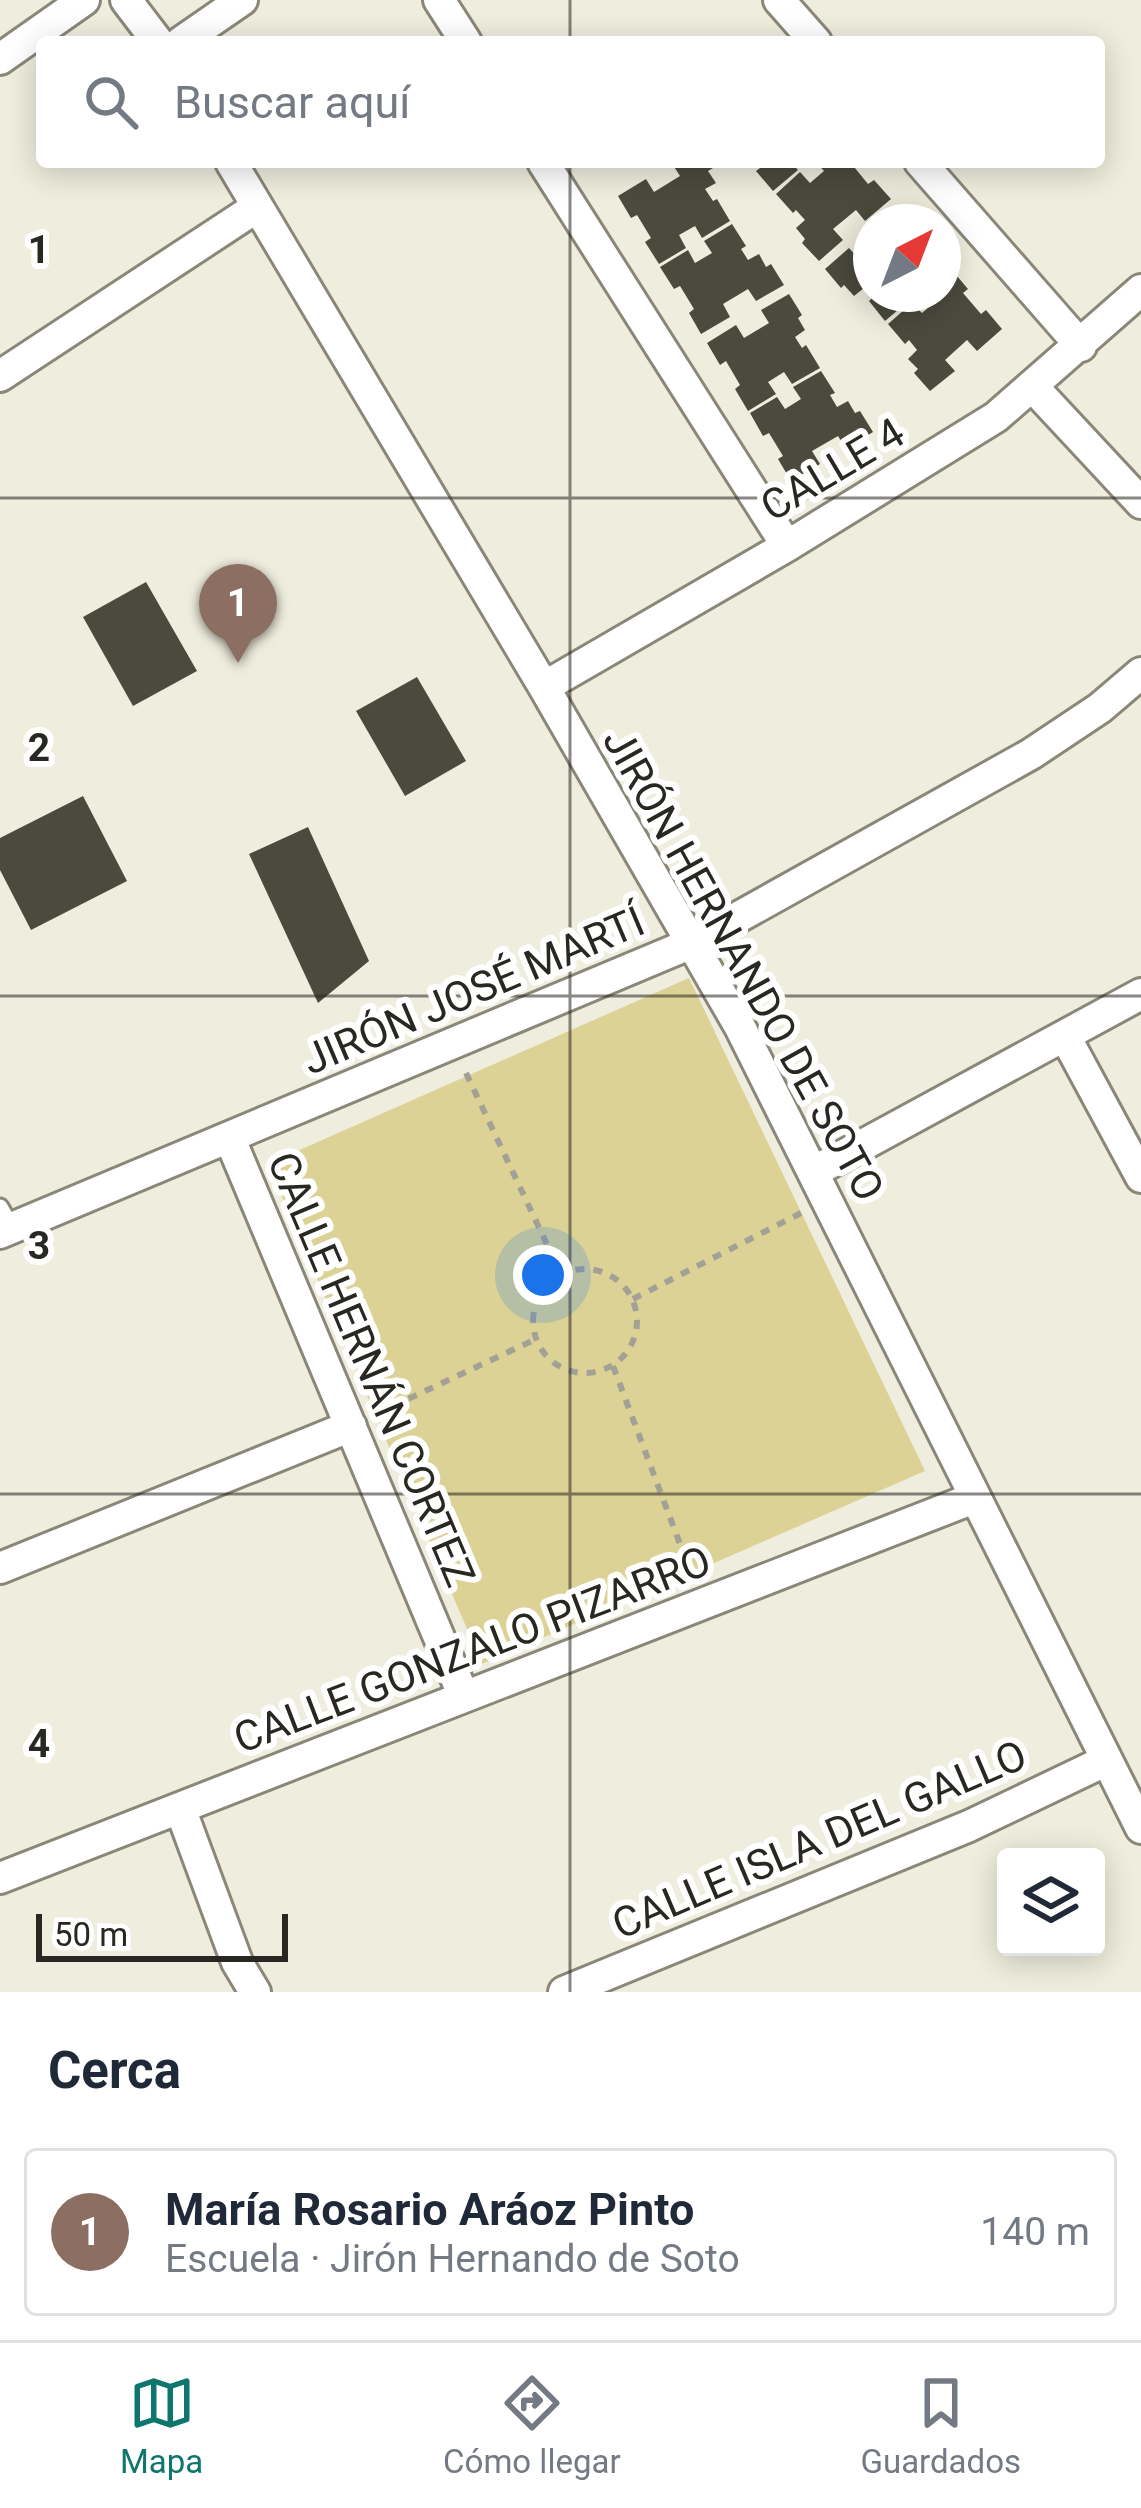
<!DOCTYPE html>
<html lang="es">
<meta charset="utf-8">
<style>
:root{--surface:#fff;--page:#f6f6f7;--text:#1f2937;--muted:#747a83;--line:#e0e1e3;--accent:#0f766e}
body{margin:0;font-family:Roboto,sans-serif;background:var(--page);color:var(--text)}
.controls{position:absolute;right:36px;bottom:36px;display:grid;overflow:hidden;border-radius:12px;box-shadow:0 6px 30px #0003}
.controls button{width:108px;height:108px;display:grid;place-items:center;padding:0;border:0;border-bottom:3px solid var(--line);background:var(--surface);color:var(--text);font:60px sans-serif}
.compass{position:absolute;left:853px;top:204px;width:108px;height:108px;border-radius:50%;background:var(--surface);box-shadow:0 6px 30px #0003;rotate:42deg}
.scale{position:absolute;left:36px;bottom:30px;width:252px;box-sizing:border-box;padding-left:12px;border:6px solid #282721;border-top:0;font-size:33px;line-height:42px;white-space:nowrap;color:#282721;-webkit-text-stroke:9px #fff;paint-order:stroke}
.you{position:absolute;left:543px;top:1275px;width:42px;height:42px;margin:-30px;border:9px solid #fff;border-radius:50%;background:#1a73e8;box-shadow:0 0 0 18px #1a73e833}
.badge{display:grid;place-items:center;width:78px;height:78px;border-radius:50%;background:var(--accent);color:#fff;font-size:39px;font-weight:700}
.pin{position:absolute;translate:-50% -99px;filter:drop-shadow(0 3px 6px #0008)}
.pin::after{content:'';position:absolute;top:63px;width:42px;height:36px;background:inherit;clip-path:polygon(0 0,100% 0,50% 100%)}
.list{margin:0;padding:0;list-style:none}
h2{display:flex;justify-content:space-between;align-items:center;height:156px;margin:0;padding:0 48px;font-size:51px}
h2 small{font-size:39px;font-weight:400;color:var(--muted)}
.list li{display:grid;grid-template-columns:78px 1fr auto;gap:36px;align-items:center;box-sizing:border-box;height:168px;margin:0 24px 24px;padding:0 24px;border:3px solid var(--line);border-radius:12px}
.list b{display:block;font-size:45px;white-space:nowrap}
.list p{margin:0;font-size:39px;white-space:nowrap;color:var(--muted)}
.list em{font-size:39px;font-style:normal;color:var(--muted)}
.icon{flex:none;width:66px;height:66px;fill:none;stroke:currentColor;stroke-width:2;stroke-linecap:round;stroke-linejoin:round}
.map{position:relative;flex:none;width:1141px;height:1992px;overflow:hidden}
.search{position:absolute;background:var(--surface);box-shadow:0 6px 30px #0003;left:36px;right:36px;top:36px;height:132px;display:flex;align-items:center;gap:30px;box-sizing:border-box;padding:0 42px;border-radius:12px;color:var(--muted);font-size:45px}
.sheet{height:348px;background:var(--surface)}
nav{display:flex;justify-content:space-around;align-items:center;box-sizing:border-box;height:168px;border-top:3px solid var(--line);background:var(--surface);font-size:33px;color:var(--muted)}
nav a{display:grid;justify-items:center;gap:6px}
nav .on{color:var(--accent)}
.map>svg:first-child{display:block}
</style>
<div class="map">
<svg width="1141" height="1992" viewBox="0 0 1141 1992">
<rect width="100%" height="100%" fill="#efeddd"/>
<path fill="#dcd295" d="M689 978 925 1471 482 1664 268 1164Z"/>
<path fill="#4c4a3d" d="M671 162H709L713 168 708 171 716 183 705 189 713 201 717 199 730 221 702 238 695 226 679 235 686 248 659 264 645 242 651 238 637 215 631 218 618 196 646 179 654 192 680 176Z
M755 162H791L798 170 773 191 756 171 760 168Z
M816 162H850L868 184 874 180 891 199 865 221 856 210 833 229 843 240 819 261 802 243 805 239 796 228 805 220 796 210 793 213 776 194 800 172 810 183 824 171Z
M897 207 910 222H879Z
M732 224 746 246 741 249 748 260 759 254 766 267 771 264 784 285 756 301 748 289 723 304 730 317 701 334 689 313 694 309 680 286 674 289 660 267 688 250 695 263 712 253 704 241Z
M849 248 859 259 871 249V294H905L910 300 885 321 869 301 872 298 864 288 854 296 844 285 841 288 825 269Z
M951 269 968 289 963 293 981 314 986 310 1002 329 977 351 967 340 945 360 955 371 930 391 914 373 918 369 908 359 917 350 909 340 905 344 888 324 912 303 922 313 936 301 930 294H943V276Z
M789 294 802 315 798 318 805 330 795 337 802 348 806 345 820 368 792 384 784 372 768 382 776 394 748 411 735 389 740 385 726 361 720 365 707 343 736 325 744 338 769 323 761 310Z
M821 371 835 393 830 395 837 407 848 401 855 413 860 411 873 432 846 449 838 436 812 451 820 464 791 481 778 459 783 456 769 433 763 436 750 413 777 397 785 409 801 399 793 387Z
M146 582 197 671 133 706 83 617Z
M417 677 466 761 405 796 356 711Z
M83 796 127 881 31 930 0 870V838Z
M308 827 369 961 318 1003 249 854Z"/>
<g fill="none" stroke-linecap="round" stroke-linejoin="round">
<defs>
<path id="lane" d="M0 1207 12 1228"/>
<path id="street" d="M126 0 158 42
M439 0 466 42
M779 0 816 42
M181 42 242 0
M0 59 84 0
M231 162 544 687 740 1027 1141 1828
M543 162 787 546
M920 162 1081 346
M0 376 257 207
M1033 387 1141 503
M544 687 787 546 996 417 1141 290
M1066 1038 1141 1177
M230 1139 464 1697
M815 1171 1141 994
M0 1233 692 943 1031 754 1100 708 1141 673
M0 1568 351 1426
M180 1808 237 1962 255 1992
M0 1878 974 1498
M564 1992 969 1826 1105 1761"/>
</defs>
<use href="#lane" stroke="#8a8779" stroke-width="21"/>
<use href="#street" stroke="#8a8779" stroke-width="36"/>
<path stroke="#a3a195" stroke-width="6" stroke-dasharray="9 9" stroke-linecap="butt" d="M466 1073 561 1274
M533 1321a52 52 0 1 1 104 0a52 52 0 1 1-104 0Z
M633 1299 801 1213
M613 1366 692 1576
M376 1414 536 1339"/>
<use href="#lane" stroke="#fff" stroke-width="15"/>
<use href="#street" stroke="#fff" stroke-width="30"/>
</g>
<path fill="none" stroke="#282721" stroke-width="3" stroke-opacity="0.55" d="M570 0V42M570 162V1992M0 498H1141M0 996H1141M0 1494H1141"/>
<g text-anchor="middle" stroke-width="12" stroke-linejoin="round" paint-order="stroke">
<g font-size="42" fill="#282721" stroke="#fff">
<text transform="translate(832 469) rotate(-31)" y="15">CALLE 4</text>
<text transform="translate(744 964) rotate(61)" y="15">JIRÓN HERNANDO DE SOTO</text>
<text transform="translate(473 990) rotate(-23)" y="15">JIRÓN JOSÉ MARTÍ</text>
<text transform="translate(372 1369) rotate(67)" y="15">CALLE HERNÁN CORTEZ</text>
<text transform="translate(472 1649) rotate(-21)" y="15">CALLE GONZALO PIZARRO</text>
<text transform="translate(819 1839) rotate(-23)" y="15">CALLE ISLA DEL GALLO</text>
</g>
</g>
<g font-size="39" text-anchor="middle" font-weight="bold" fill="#282721" stroke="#fff" stroke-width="12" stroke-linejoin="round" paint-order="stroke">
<text x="39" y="263">1</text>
<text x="39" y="761">2</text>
<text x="39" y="1259">3</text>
<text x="39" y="1757">4</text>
</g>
</svg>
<div class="controls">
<button><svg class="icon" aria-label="layers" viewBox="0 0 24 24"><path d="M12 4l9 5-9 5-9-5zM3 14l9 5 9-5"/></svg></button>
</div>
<svg class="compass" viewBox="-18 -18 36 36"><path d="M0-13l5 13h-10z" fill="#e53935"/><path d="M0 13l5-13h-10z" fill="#747a83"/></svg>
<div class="scale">50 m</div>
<div class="you"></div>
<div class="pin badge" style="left:238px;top:663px;background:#8d6e63">1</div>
<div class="search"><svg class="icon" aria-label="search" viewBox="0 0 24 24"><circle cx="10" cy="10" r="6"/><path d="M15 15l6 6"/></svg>Buscar aquí</div>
</div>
<section class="sheet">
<h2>Cerca<small></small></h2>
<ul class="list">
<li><span class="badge" style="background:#8d6e63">1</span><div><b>María Rosario Aráoz Pinto</b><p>Escuela · Jirón Hernando de Soto</p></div><em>140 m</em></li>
</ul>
</section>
<nav>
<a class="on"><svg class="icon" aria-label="map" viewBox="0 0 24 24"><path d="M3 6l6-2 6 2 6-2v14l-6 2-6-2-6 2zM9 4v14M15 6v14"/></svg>Mapa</a>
<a><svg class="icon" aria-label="directions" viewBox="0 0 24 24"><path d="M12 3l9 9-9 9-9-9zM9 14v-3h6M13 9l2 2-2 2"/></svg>Cómo llegar</a>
<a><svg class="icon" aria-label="saved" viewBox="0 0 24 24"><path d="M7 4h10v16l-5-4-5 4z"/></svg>Guardados</a>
</nav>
